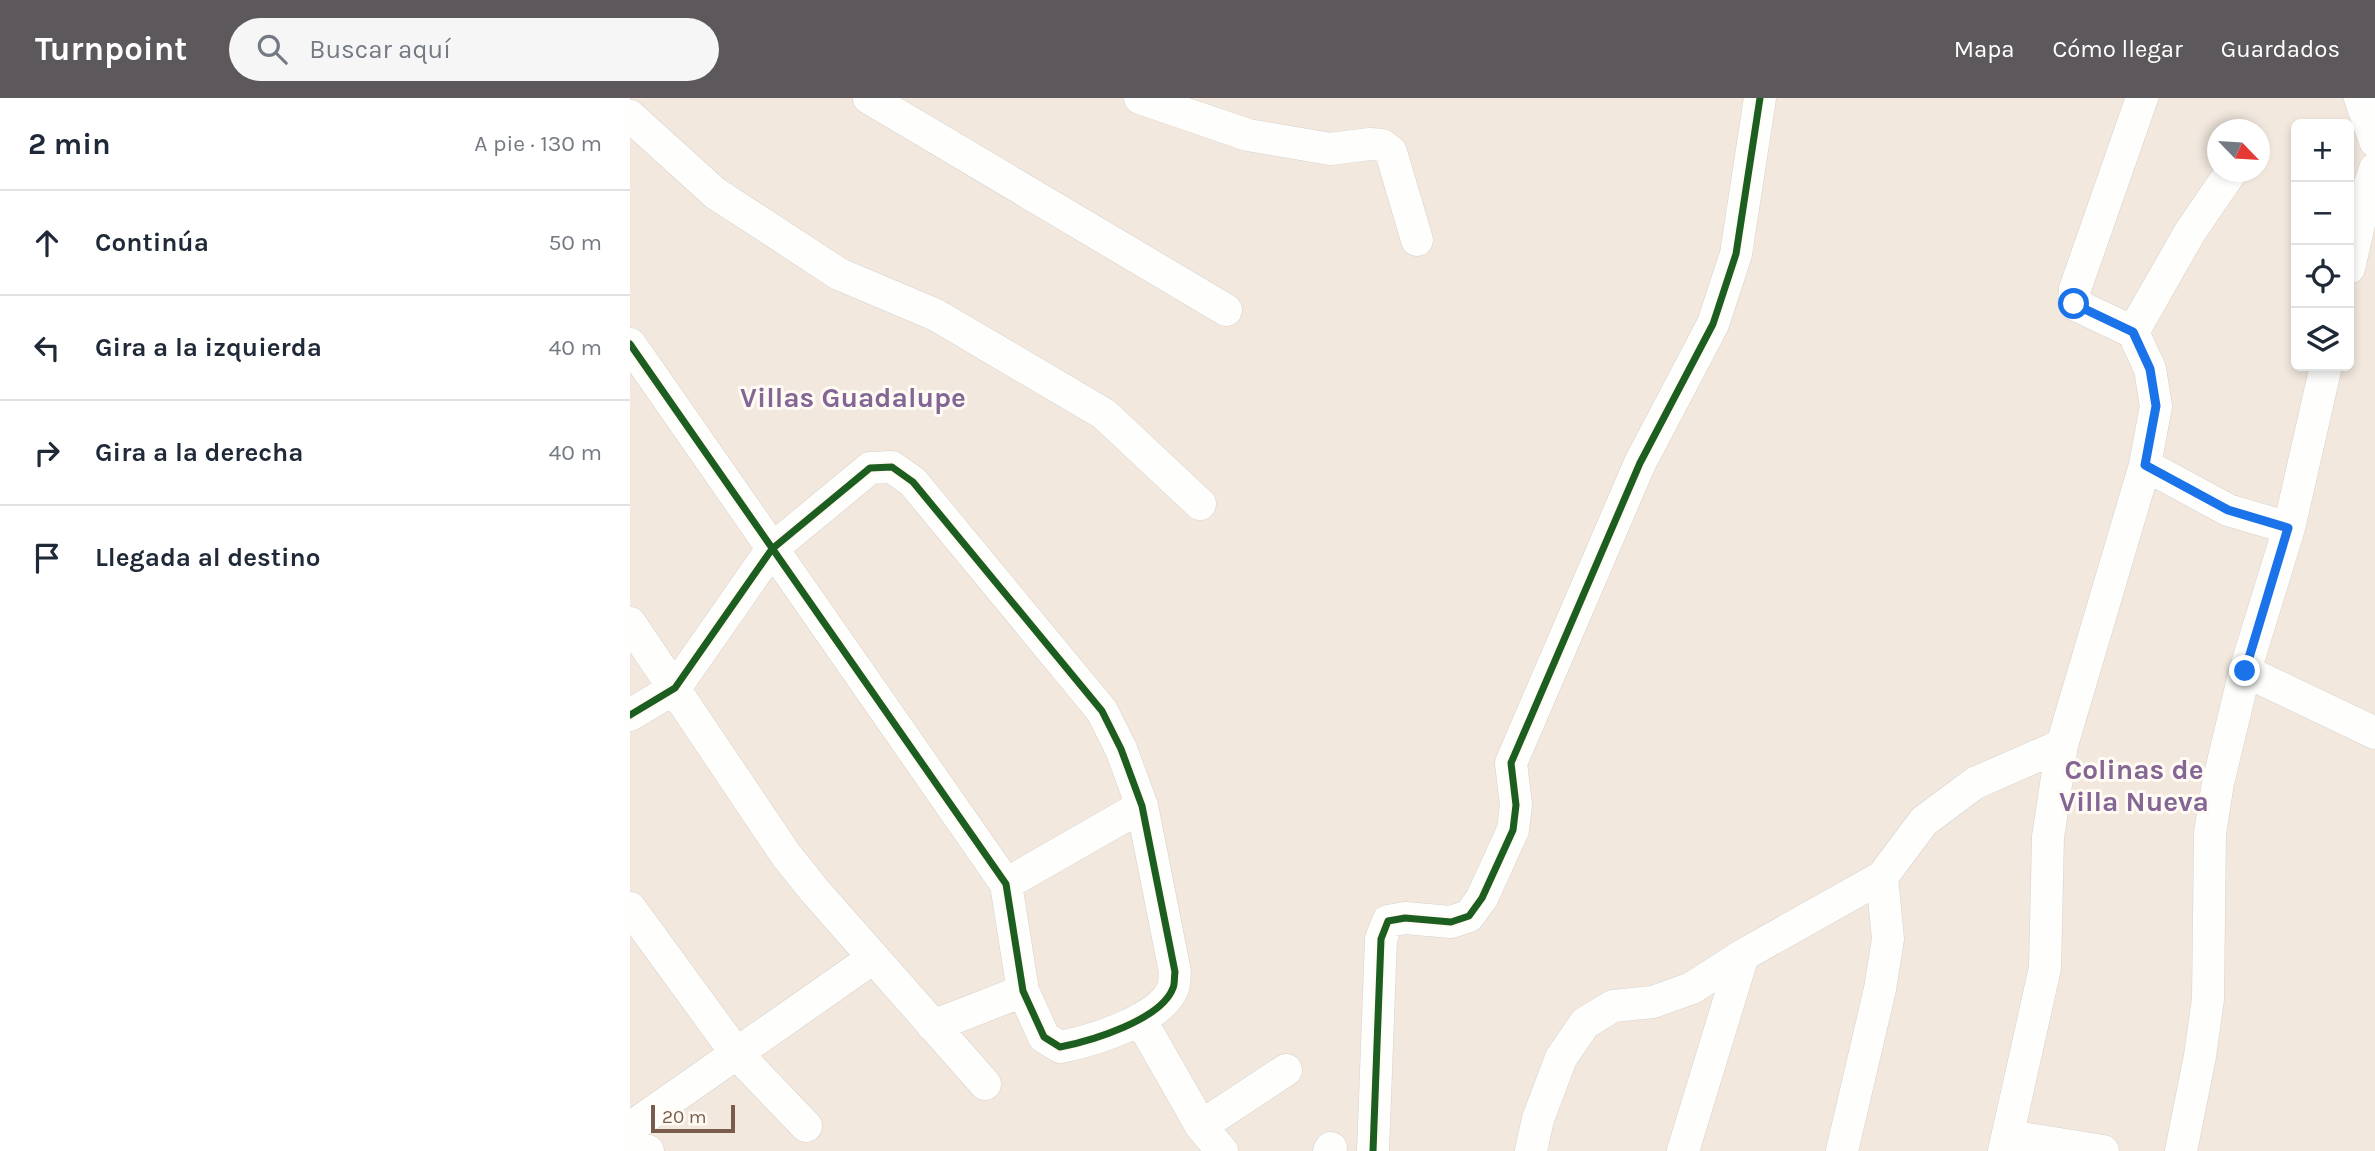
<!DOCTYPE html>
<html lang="es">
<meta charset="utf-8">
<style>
:root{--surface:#fff;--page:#f6f6f7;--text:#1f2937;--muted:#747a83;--line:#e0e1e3;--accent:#5c585b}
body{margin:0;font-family:Karla,sans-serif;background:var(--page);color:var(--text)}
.controls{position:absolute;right:21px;top:21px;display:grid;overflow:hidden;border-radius:10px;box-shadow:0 4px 10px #0003}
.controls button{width:63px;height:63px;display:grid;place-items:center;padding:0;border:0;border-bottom:2px solid var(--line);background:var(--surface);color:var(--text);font:35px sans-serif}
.compass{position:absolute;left:1577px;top:21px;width:63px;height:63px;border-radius:50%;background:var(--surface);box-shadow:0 4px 10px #0003;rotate:115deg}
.scale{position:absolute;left:21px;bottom:18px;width:84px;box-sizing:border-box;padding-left:7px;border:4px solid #7a5c4d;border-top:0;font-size:19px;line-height:24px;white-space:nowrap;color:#7a5c4d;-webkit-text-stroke:5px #fffaf3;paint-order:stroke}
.stop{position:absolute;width:21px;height:21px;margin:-16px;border:5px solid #1a73e8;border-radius:50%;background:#fff}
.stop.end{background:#1a73e8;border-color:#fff;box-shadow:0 2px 7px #0008}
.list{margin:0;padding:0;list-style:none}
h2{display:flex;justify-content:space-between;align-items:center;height:91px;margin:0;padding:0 28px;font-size:30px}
h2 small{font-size:23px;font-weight:400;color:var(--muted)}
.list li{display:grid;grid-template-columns:46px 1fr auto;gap:21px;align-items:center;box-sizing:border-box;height:105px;padding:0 28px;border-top:2px solid var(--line)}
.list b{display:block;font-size:26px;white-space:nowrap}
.list em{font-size:23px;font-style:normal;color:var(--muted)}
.icon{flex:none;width:38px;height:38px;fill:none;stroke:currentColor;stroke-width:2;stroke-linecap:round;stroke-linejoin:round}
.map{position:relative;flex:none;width:1745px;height:1053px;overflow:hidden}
header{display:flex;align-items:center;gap:42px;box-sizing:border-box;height:98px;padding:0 35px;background:var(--accent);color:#fff}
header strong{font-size:33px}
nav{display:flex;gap:38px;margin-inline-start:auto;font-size:24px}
.search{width:490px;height:63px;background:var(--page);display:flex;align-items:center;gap:18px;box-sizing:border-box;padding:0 24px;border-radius:38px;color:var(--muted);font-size:26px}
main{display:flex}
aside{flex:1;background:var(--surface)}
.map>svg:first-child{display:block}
</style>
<header>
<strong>Turnpoint</strong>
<div class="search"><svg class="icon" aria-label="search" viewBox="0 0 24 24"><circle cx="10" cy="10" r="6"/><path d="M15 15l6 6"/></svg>Buscar aquí</div>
<nav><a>Mapa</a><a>Cómo llegar</a><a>Guardados</a></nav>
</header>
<main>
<aside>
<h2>2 min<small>A pie · 130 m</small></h2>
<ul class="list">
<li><svg class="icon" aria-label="ahead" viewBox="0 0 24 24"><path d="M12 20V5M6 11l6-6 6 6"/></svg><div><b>Continúa</b></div><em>50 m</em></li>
<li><svg class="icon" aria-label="left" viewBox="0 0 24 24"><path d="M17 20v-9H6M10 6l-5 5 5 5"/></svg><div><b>Gira a la izquierda</b></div><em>40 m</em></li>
<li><svg class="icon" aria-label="right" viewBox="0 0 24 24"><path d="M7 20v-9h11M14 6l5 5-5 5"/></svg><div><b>Gira a la derecha</b></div><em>40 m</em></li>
<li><svg class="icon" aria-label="arrive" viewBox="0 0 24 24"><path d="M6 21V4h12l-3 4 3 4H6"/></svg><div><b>Llegada al destino</b></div></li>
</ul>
</aside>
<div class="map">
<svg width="1745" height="1053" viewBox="0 0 1745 1053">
<rect width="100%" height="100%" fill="#f9f5f0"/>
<path fill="#f2e8de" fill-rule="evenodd" d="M0 0H1745V1053H0ZM1666 26H1719V268H1666ZM1588 32H1630V74H1588Z"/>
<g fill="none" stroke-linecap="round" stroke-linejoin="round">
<defs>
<path id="street" d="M239 0 596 212
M510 0 618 37 700 51 740 46 752 47 761 54 787 142
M1730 0 1745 43
M0 18 85 95 209 176 306 217 474 316 570 406
M1719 170 1735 100 1745 71
M1503 234 1560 134 1601 74
M0 246 376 786 393 893 414 939 430 949C461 943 531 922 543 890 545 886 544 879 545 874L512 708 491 651 472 613 283 384 262 369 240 370 142 451 45 590 0 617
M1515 367 1598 412 1659 430
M0 525 156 757 184 792 355 986
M1615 573 1745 635
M376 786 512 708
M0 810 106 955 176 1028
M510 921 571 1028 592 1053
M303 928 393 893
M571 1028 656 972
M0 1030 243 860
M1378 1038 1473 1053
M0 1047 18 1053
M699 1053 701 1050
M743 1053 751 841 758 823 775 820 821 824 839 818 852 800 883 732 886 707 881 665 1010 365 1083 226 1106 156 1130 0
M901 1053 908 1021 931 960 955 925 983 908 1023 904 1062 890 1113 857 1252 779 1294 723 1345 685 1432 647
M1053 1053 1113 857
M1212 1053 1250 891 1258 841 1252 779
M1374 1053 1415 870 1418 739 1432 647 1515 367 1526 308 1520 271 1503 234 1444 206 1445 191 1512 0
M1551 1053 1570 958 1578 901 1580 735 1588 685 1615 573 1659 430 1696 268"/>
</defs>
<use href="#street" stroke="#d7d1cb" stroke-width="33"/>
<use href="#street" stroke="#fefefd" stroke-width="32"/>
<defs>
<path id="cycleway" d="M0 246 376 786 393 893 414 939 430 949C461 943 531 922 543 890 545 886 544 879 545 874L512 708 491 651 472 613 283 384 262 369 240 370 142 451 45 590 0 617
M743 1053 751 841 758 823 775 820 821 824 839 818 852 800 883 732 886 707 881 665 1010 365 1083 226 1106 156 1130 0"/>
</defs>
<use href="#cycleway" stroke="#fffaf3" stroke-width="11"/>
<use href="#cycleway" stroke="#1b5e20" stroke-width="7"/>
</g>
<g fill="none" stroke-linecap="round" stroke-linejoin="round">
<path stroke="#1a73e8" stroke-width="9" d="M1444 206 1503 234 1520 271 1526 308 1515 367 1598 412 1658 430 1615 573"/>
</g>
<g text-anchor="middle" stroke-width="6" stroke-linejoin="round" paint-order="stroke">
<g font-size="28" font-weight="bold" fill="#846695" stroke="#fffaf3">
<text x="223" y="309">Villas Guadalupe</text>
<text x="1504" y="681">Colinas de<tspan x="1504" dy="32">Villa Nueva</tspan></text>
</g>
</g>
</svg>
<div class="controls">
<button>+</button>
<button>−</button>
<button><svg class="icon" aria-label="locate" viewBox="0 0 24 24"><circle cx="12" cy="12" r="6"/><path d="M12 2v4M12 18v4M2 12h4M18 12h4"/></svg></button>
<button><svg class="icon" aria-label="layers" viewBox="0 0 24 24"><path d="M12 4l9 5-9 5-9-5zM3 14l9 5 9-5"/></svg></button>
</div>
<svg class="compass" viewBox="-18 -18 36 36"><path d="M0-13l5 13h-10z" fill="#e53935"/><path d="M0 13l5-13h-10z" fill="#747a83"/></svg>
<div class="scale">20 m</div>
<div class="stop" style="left:1444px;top:206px"></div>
<div class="stop end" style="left:1615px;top:573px"></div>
</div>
</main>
